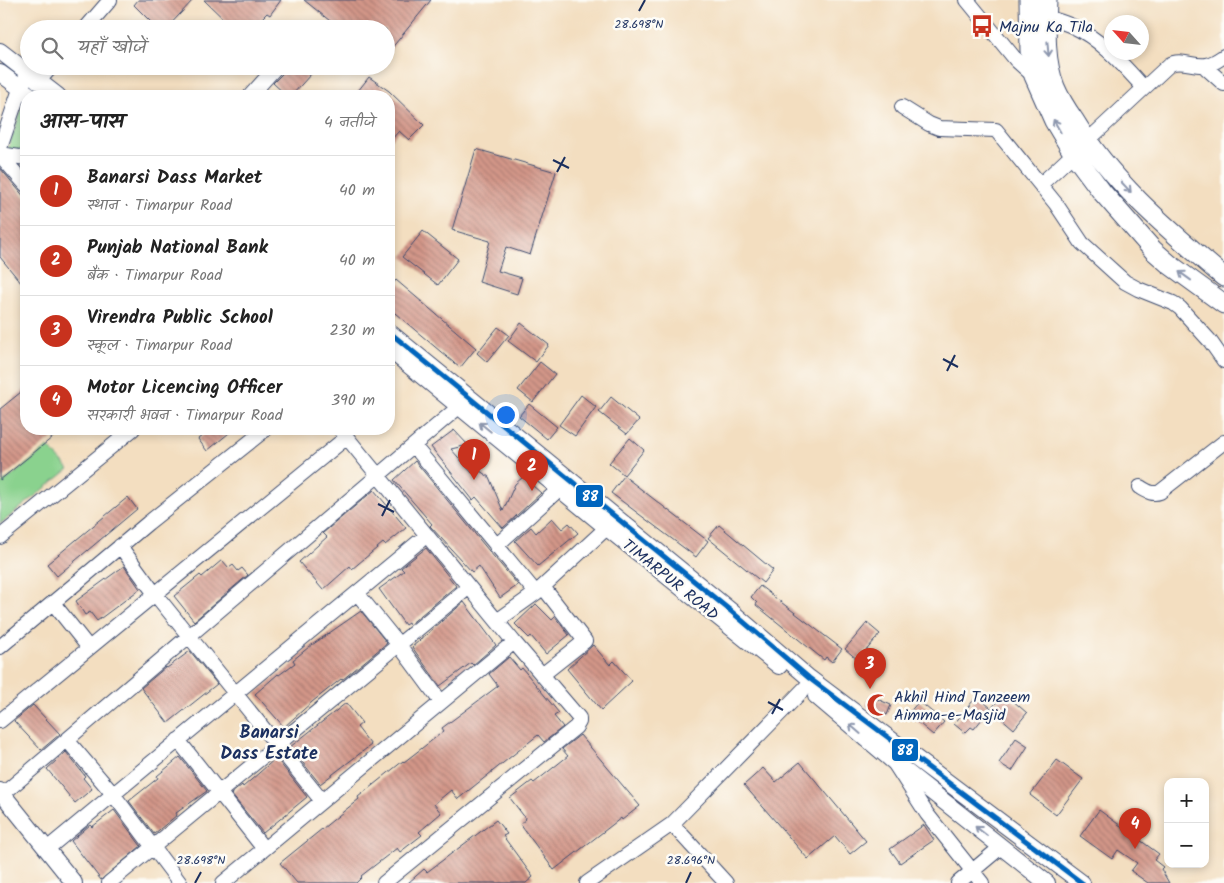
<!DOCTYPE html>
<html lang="hi">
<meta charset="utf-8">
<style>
:root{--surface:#fff;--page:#f6f6f6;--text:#222;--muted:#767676;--line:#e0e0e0;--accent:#c8321e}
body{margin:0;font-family:Kalam,"Playpen Sans Deva",sans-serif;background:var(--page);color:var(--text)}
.controls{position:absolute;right:15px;bottom:15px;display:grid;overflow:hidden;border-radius:10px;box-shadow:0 2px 8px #0003}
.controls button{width:45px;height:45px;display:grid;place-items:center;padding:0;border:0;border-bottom:1px solid var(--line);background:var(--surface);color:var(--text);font:25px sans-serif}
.compass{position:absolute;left:1104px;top:15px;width:45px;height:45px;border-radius:50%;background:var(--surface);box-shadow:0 2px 8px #0003;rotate:297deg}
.you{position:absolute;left:505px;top:414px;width:18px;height:18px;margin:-12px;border:4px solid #fff;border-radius:50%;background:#1a73e8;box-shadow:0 0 0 8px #1a73e833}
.badge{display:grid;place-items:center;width:32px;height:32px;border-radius:50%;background:var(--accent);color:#fff;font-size:16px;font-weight:700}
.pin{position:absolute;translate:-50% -41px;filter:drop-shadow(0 1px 2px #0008)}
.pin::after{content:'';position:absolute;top:26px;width:18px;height:15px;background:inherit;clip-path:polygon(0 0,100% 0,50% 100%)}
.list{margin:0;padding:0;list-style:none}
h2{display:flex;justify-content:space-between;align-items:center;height:65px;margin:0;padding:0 20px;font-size:21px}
h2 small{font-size:16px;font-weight:400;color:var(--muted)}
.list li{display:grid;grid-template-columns:32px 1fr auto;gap:15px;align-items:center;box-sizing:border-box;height:70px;padding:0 20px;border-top:1px solid var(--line)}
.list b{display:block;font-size:19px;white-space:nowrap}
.list p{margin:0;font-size:16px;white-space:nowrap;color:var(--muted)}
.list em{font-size:16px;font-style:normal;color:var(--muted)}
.icon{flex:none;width:28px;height:28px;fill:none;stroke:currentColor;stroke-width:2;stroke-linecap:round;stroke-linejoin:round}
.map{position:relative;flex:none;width:1224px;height:883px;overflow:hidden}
.search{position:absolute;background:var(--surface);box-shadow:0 2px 8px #0003;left:20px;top:20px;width:375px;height:55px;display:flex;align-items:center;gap:12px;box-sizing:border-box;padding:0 18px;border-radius:28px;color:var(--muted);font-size:19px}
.panel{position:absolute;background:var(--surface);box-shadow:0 2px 8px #0003;left:20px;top:90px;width:375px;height:345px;border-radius:20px}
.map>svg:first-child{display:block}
</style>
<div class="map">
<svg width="1224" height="883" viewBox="0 0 1224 883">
<defs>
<pattern id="building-back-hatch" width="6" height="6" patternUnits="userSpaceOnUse" patternTransform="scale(1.25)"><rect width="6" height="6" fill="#d39688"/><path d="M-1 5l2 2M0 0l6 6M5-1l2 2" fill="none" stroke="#aa7b72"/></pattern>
</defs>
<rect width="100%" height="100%" fill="#fdfcf7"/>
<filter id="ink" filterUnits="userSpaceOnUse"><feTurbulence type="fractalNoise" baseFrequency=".02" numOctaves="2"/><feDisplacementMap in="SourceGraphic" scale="10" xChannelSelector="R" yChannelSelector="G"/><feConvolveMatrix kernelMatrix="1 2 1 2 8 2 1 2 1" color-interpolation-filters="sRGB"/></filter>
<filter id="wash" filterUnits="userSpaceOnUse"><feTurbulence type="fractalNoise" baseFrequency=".0096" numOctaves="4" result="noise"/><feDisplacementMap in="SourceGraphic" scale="20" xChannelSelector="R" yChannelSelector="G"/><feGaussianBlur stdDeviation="1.12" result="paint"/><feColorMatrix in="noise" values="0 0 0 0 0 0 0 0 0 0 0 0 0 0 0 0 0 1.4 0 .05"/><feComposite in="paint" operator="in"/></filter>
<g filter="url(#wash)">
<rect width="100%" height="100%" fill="#f3dec0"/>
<path fill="#8ad28e" stroke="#528076" d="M25 99 26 100V152L8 149Z
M48 447 69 469 0 524V485Z"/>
<g id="blocks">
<path fill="url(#building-back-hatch)" d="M138 0H193L166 29H155L150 24 151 22 134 5Z
M204 0H281L270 15 267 13 251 29H234Z
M304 0H431L386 55V29H340Z
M286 66H313L308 71 311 74 292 95 289 93 286 95 273 83 284 72Z
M369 77 389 91 424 125 409 140 399 131 389 142V96H354Z
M476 149 556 172 530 255 506 247 498 271 522 278 517 294 479 282 490 241 452 230Z
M0 168 26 199V289L0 257Z
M423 231 458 259 438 285 402 257Z
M396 280 476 348 460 368 389 308V288Z
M521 323 549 345 536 362 508 341Z
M498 327 509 335 487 362 477 353Z
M540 362 555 374 533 402 518 390Z
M26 388V429H63L0 480V409Z
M581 395 596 407 575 436 559 425Z
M611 397 639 420 627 434 599 412Z
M529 404 557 427 547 439 519 416Z
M211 429H234L207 451 198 439Z
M454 430 468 445 451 449 472 473 477 469 489 477 503 511 515 484 523 477 541 493 503 528 476 497 473 500 431 447Z
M630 438 644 450 624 475 609 463Z
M415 461 489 551 518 585 500 598 479 566 472 572 431 527 430 526 432 524 394 480Z
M624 476 708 541 696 557 611 493Z
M374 490 406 528 385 545 383 543 352 569 350 566 323 590 299 562 327 537 323 533Z
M128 497 137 509 57 576 47 564Z
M552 518 562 529 569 523 578 533 538 566 515 541 531 527 536 533Z
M719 525 773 570 763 583 708 538Z
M426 548 456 586 409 625 408 623 405 625 379 589 404 571 401 568Z
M222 560 229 568 233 565 238 571 242 568 248 575 194 621 174 596 200 575 202 577Z
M124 566 140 589 97 621 90 612 85 615 76 601Z
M760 586 842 649 832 662 826 657 824 660 756 605 757 603 751 597Z
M464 602 496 645 473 665 471 663 440 686 412 647Z
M536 604 552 620 555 617 569 635 546 654 531 636 529 638 515 624Z
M361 611 387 643 342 680 341 679 312 702 284 727 255 694 278 674 279 675 295 663 293 660 309 647Z
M867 623 880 634 858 660 845 649Z
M593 645 610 665 614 661 632 681 601 710 567 669Z
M190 651 217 684 168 723 141 688 166 667 167 668Z
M509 657 520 670 522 668 559 713 554 716 563 727 544 742 538 735 458 799 451 790 434 804 441 813 419 832 422 835 400 852 397 848 361 876 362 877 356 883H297L280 863 359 799 358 797 403 761 404 762 444 731 442 728 498 686 489 674Z
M1004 693 1027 713 1014 729 991 709Z
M870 696 891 705 887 715 866 706Z
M977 696 991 708 974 729 971 727 965 733 954 724Z
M919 701 944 722 933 735 908 714Z
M346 703 362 723 357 727 371 745 320 784 290 747Z
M33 705 60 734 41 750 14 721Z
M580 735 640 806 622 820 621 818 554 870 520 824 526 819 510 798 532 781 534 783 568 756 562 749Z
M1016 738 1028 746 1012 771 999 763Z
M66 752 85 776 83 778 92 789 75 803 47 769Z
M180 757 207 791 176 813 177 815 154 834 129 801 158 778 157 776Z
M276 758 307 797 263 833 231 794 242 785 243 787Z
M1057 760 1083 779 1056 815 1030 795Z
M800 762 866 841 850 854 835 836 808 859 744 785 763 768 776 782Z
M114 810 141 846 101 880 71 841 90 825 92 827Z
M1099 810 1159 854 1154 860 1163 867 1161 869 1169 883H1148L1131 871 1137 863 1118 850 1112 859 1080 836Z
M496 820 507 834 503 836 533 877 526 883H408L424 869 427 872Z
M924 825 934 840 900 863 890 849Z"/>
</g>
</g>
<g filter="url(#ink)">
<use href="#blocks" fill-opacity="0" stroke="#3b496d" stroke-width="1"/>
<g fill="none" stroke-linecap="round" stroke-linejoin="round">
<defs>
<path id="minor" d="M967 0 1016 60 1036 78
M1038 15C1049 18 1061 21 1072 26 1101 39 1123 65 1144 88
M85 29 110 0
M1204 66 1224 84
M38 82 52 66
M250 96 277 66
M902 107 929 124 939 128 996 130 1056 204 1082 243 1125 282 1138 289 1173 303 1180 308 1210 341 1224 361
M0 148 20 89 24 81
M0 154 26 158
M0 155 26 185
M1041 184 1169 65C1180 58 1193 67 1206 65 1213 64 1218 60 1224 56
M340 429 514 642 579 718V722L576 727 384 883
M414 446 536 593
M1140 487C1147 491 1152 495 1160 492L1224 442
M0 537 133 429
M120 546 155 594 322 801
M496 546 567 482
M357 593 399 645 441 702
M53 603 89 648
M497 621 536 593 614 521
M0 647 148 523 266 429
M542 675 585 641 543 587
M0 721 347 437
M67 740 113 794 180 883
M178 740 264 849
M896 766 927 814 982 883
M3 794 467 400
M672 824 726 883
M47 849 427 535
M109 883 469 587
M223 883 514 642
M587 883 672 824 806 687
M958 883 1001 847"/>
<path id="tertiary" d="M0 51 58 96
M0 73 31 96
M389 332 732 612 809 678 1082 883
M389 349 606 527 779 666
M816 696 894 762 1047 883
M0 791 74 883"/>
<path id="secondary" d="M1029 0 1030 51 1034 76 1054 121 1073 153 1102 192 1153 250 1169 264 1224 304
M1047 0C1046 29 1044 60 1055 87 1060 99 1067 110 1074 120 1112 183 1169 230 1224 277"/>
</defs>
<use href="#minor" stroke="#3b496d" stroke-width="16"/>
<use href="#tertiary" stroke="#3b496d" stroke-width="18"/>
<use href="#secondary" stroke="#3b496d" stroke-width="21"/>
<use href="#minor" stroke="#fff" stroke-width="14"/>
<use href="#tertiary" stroke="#fff" stroke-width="16"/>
<use href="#secondary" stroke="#fff" stroke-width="19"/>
<defs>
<path id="bus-1" d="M389 332 732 612 809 678 1082 883"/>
</defs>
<use href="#bus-1" stroke="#fdfcf7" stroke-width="9"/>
<use href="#bus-1" stroke="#0065bd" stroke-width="5"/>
</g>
<defs><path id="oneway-shaft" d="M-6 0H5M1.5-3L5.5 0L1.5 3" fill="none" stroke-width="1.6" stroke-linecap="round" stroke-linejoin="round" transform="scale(1.25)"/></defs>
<g stroke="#8d97ae">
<use href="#oneway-shaft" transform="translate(1048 49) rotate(85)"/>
<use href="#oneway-shaft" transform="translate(1057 126) rotate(-119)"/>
<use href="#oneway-shaft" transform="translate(1126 187) rotate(47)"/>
<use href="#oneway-shaft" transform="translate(1185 276) rotate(-144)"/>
<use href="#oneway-shaft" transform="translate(485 427) rotate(-141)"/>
<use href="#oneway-shaft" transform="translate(855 729) rotate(-139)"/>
<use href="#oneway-shaft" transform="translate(981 831) rotate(-142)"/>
</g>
</g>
<path fill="none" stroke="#1b2f5e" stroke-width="2" d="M639 11 645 0M553 160 569 168M557 172 565 157M943 359 958 367M947 371 955 355M378 504 394 512M382 516 390 500M768 702 783 710M772 714 780 699M195 883 201 872M686 883 691 872"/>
<defs>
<symbol id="bus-bare" viewBox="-9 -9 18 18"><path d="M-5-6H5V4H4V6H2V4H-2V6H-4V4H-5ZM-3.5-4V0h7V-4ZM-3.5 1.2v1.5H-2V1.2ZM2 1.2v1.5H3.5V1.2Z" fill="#c8321e" stroke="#fdfcf7" stroke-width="2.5" paint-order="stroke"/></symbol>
<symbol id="mosque-bare" viewBox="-9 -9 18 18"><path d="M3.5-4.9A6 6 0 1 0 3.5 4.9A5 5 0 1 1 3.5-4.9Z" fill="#c8321e" stroke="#fdfcf7" stroke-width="2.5" paint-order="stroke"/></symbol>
</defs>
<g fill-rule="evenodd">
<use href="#bus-bare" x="966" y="10" width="32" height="32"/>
<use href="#mosque-bare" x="862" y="689" width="32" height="32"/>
</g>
<g text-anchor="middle" stroke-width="5" stroke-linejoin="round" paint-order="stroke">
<g font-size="16" fill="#1b2f5e" stroke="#fdfcf7" text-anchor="start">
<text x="999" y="32">Majnu Ka Tila</text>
<text x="894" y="702">Akhil Hind Tanzeem<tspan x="894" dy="18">Aimma-e-Masjid</tspan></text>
</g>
<g font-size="16" fill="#1b2f5e" stroke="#fdfcf7">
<text transform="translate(671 579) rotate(39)" y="6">TIMARPUR ROAD</text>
</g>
<g font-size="18" font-weight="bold" fill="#1b2f5e" stroke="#fdfcf7">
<text x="269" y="738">Banarsi<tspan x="269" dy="21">Dass Estate</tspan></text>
</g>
</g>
<g font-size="12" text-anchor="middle" fill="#1b2f5e" stroke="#fdfcf7" stroke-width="5" stroke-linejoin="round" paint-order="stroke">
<text x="639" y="28">28.698°N</text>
<text x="201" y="864">28.698°N</text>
<text x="691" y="864">28.696°N</text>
</g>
<g stroke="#fdfcf7" stroke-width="2">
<rect x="575" y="484" width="29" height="24" rx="5" fill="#0065bd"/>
<rect x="891" y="738" width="28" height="24" rx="5" fill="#0065bd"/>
</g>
<g font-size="14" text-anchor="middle" font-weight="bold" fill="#fff">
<text x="590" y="501">88</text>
<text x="905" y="755">88</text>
</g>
</svg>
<div class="controls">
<button>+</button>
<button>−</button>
</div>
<svg class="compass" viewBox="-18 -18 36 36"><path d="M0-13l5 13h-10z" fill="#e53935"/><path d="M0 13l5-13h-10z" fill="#767676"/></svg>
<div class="you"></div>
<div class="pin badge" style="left:474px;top:480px">1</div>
<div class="pin badge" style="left:532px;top:491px">2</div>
<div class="pin badge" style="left:870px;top:689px">3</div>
<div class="pin badge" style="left:1135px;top:849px">4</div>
<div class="search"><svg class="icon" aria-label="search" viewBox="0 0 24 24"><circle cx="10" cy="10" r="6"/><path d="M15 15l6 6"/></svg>यहाँ खोजें</div>
<section class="panel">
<h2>आस-पास<small>4 नतीजे</small></h2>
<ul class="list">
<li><span class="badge">1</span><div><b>Banarsi Dass Market</b><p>स्थान · Timarpur Road</p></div><em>40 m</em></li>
<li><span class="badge">2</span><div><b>Punjab National Bank</b><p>बैंक · Timarpur Road</p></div><em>40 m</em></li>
<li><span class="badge">3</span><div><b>Virendra Public School</b><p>स्कूल · Timarpur Road</p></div><em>230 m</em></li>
<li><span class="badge">4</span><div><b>Motor Licencing Officer</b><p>सरकारी भवन · Timarpur Road</p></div><em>390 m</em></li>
</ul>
</section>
</div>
